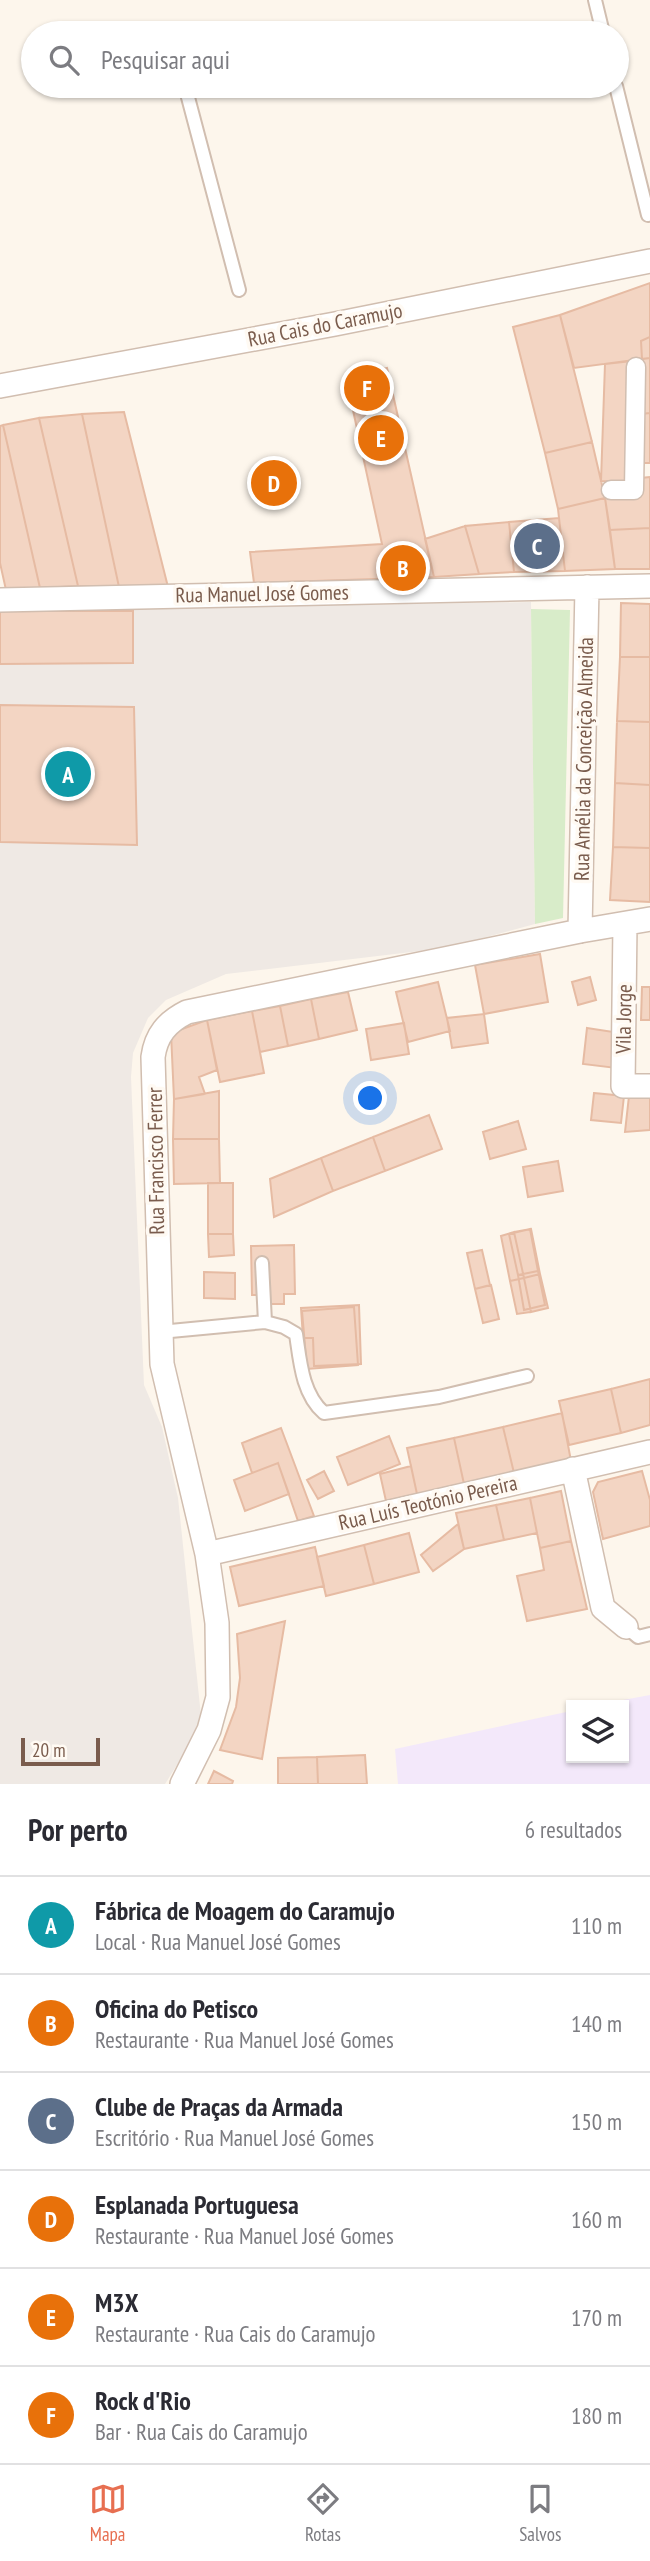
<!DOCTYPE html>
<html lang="pt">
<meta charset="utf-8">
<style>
:root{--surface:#fff;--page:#f2f2f3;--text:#2b2b33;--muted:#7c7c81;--line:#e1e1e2;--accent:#e76f51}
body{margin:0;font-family:"PT Sans Narrow",sans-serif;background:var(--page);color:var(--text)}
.controls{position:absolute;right:21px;bottom:21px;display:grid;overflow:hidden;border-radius:0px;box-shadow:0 2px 5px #0004}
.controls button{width:63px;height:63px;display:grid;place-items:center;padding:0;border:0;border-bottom:2px solid var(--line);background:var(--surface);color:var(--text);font:35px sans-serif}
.scale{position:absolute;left:21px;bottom:18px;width:79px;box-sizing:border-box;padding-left:7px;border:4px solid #7a5c4d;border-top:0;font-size:19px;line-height:24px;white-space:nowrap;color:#7a5c4d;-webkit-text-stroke:5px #fffaf3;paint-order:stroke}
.you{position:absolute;left:371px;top:1099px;width:24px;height:24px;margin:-18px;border:5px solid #fff;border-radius:50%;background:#1a73e8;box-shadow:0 0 0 10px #1a73e833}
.badge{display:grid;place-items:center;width:46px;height:46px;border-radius:50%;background:var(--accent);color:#fff;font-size:23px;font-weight:700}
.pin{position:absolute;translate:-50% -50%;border:4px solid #fff;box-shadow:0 2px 7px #0006}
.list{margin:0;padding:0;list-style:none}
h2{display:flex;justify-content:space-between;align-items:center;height:91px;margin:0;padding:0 28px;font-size:30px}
h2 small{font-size:23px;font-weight:400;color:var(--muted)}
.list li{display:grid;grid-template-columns:46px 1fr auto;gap:21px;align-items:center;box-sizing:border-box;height:98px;padding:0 28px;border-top:2px solid var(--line)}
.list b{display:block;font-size:26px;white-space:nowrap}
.list p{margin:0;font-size:23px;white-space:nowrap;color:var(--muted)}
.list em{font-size:23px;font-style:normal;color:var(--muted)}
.icon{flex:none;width:38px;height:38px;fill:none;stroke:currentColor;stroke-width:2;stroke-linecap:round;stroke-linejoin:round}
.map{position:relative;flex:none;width:650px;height:1784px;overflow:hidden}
.search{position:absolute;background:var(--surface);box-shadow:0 2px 5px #0004;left:21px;right:21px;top:21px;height:77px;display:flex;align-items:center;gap:18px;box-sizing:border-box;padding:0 24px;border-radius:38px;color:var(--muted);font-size:26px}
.sheet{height:679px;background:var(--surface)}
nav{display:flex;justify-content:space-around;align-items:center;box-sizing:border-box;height:98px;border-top:2px solid var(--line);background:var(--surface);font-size:19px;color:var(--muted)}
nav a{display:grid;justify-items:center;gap:4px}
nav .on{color:var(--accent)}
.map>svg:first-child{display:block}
</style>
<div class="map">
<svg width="650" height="1784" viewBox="0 0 650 1784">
<rect width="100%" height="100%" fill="#fdf6ec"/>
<path fill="#efe9e4" d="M531 602 535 924 445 948 226 974 166 1000 148 1018 133 1053 131 1077 144 1385 162 1427 178 1498 202 1725 165 1784H0V611Z"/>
<path fill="#f3e8fa" d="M650 1695V1784H398L395 1749 571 1711V1758H624V1705H596Z"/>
<path fill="#d8ecc9" d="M531 609 570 610 563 918 535 924Z"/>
<path fill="#f3d5c3" stroke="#e6bba3" stroke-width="2" d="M650 283V337L641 341 642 359 574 368 560 315Z
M560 315 592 442 545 453 513 327Z
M650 337V358L642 359 641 341Z
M650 358V413L641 414 642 359Z
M632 361 626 482 601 481 605 364Z
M387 368 434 577 254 583 250 552 382 544 346 378Z
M124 412 168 587H119L82 414Z
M650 413V463H639L641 414Z
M82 414 119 587 78 586 39 418Z
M39 418 78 586 40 588 3 425Z
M3 425 40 588 6 590 0 563V426Z
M592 442 605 498 558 509 545 453Z
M650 477V528L610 530 605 498 640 495 641 478Z
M605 498 615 569 565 571 558 509Z
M559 518 565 571 514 572 509 522Z
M509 522 514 572 479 574 465 526Z
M465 526 479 574 434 577 425 539Z
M650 528V569H615L610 530Z
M621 603 650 604V657H620Z
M0 611H133V663L0 664Z
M620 657H650V722L617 721Z
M0 705 134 707 137 845 0 842Z
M617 721 650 722V785L615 783Z
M615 783 650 785V848L613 847Z
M613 847 650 848V902L610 900Z
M540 954 548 1002 484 1014 475 965Z
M590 977 596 1000 578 1005 572 982Z
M438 982 450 1031 408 1042 396 992Z
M642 987H650V1020H641Z
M348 992 357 1030 319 1039 311 999Z
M311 999 319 1039 288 1046 280 1006Z
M280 1006 288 1046 260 1052 252 1011Z
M252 1011 264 1073 220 1082 207 1020Z
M484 1014 488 1043 452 1048 447 1018Z
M207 1020 217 1070 199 1077 205 1094 174 1099 171 1033Z
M404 1023 409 1054 371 1060 366 1029Z
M587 1028 620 1033 616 1068 583 1064Z
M219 1091V1139H173L174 1099Z
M594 1093 624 1096 621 1123 591 1120Z
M650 1095V1130L625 1132 629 1096Z
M429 1115 442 1149 385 1171 373 1137Z
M518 1121 526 1149 490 1159 483 1132Z
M373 1137 385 1171 333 1191 321 1158Z
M173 1139H219L220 1183 174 1184Z
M321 1158 333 1191 274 1217 270 1179Z
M558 1161 563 1191 528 1197 523 1167Z
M208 1183H233V1234H208Z
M530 1229 538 1271 518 1275 509 1234Z
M531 1229 540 1274 524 1278 514 1232Z
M514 1232 524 1278 510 1281 501 1236Z
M208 1234H233L234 1255 209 1257Z
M294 1245 295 1294H284V1304H260V1295H252L251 1246Z
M482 1250 490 1285 475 1289 467 1253Z
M538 1271 545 1305 524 1310 518 1275Z
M204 1272 235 1273V1299L204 1298Z
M540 1274 548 1308 531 1312 524 1278Z
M524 1278 531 1312 517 1314 510 1281Z
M491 1285 499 1319 483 1323 475 1289Z
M359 1305 361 1364 314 1366 313 1338H303L301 1308Z
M354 1307 358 1365 307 1369 302 1311Z
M650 1379V1425L621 1433 611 1389Z
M611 1389 621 1433 569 1445 559 1401Z
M562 1413 571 1461 514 1473 503 1427Z
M503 1427 514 1473 464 1484 454 1438Z
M281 1428 314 1516 298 1521 278 1463 252 1473 242 1443Z
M389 1436 400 1464 348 1485 337 1457Z
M454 1438 464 1484 417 1494 407 1448Z
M278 1463 289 1494 245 1511 234 1480Z
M411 1466 417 1494 386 1501 380 1474Z
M324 1471 334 1491 318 1499 307 1480Z
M642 1471 650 1500V1526L603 1539 593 1492 598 1482Z
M561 1491 571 1541 540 1548 530 1498Z
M530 1498 537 1533 504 1540 496 1505Z
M496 1505 504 1540 464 1549 456 1513Z
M458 1524 464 1549 433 1571 421 1555Z
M409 1533 419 1572 374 1584 364 1545Z
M571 1541 587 1609 527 1621 517 1576 544 1570 540 1548Z
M364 1545 374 1584 326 1596 317 1557Z
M315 1547 324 1586 239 1606 230 1567Z
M285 1621 262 1759 220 1750 236 1707 240 1678 237 1634Z
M365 1755 367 1784H318L317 1757Z
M317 1757 318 1784H278V1758Z
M214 1771 233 1781 232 1784H208Z"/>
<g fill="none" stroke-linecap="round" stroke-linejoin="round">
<defs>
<path id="service" d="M595 0 603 33
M185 86 239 290
M616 86 648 215
M265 1322 284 1327 296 1334C300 1361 302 1394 324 1413L439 1397 527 1376
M160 1332 265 1322 262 1263
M626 1627 638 1637 650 1634"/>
<path id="pedestrian" d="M611 490H634L636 367"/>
<path id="minor" d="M0 386 335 324 650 261
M0 600 650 586
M625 924 623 1086H650
M580 931 587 587
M573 1469 603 1608 626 1627
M207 1554 650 1452
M182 1784 209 1730 218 1697 217 1623 207 1554 162 1364 153 1057C156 1035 167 1022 187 1012L580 931 650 919"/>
</defs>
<use href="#service" stroke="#d1beb0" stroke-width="16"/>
<use href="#pedestrian" stroke="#d1beb0" stroke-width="21"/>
<use href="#minor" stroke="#d1beb0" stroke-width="26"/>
<use href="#service" stroke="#fff" stroke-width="12"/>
<use href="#pedestrian" stroke="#fff" stroke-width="18"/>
<use href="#minor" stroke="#fff" stroke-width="23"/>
</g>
<g text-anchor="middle" stroke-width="7" stroke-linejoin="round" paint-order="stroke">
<g font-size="21" fill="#7a5c4d" stroke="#fffaf3">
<text transform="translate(325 325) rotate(-11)" y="7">Rua Cais do Caramujo</text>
<text transform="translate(262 594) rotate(-1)" y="7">Rua Manuel José Gomes</text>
<text transform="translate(584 759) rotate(-89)" y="7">Rua Amélia da Conceição Almeida</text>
<text transform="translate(624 1019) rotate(-89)" y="7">Vila Jorge</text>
<text transform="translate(156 1161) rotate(-91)" y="7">Rua Francisco Ferrer</text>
<text transform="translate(428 1503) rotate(-13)" y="7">Rua Luís Teotónio Pereira</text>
</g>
</g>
</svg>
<div class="controls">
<button><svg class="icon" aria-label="layers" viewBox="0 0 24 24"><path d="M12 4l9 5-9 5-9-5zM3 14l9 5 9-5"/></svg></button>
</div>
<div class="scale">20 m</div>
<div class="you"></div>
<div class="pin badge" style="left:68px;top:774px;background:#0f9aa8">A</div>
<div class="pin badge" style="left:403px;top:568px;background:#e8710a">B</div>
<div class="pin badge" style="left:537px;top:546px;background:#5c6f8a">C</div>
<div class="pin badge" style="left:274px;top:483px;background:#e8710a">D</div>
<div class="pin badge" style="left:381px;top:438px;background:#e8710a">E</div>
<div class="pin badge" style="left:367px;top:388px;background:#e8710a">F</div>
<div class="search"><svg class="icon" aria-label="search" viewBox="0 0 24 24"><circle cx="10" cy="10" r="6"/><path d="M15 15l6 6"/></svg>Pesquisar aqui</div>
</div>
<section class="sheet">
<h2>Por perto<small>6 resultados</small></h2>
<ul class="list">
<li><span class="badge" style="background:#0f9aa8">A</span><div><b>Fábrica de Moagem do Caramujo</b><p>Local · Rua Manuel José Gomes</p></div><em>110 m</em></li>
<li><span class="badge" style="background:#e8710a">B</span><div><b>Oficina do Petisco</b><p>Restaurante · Rua Manuel José Gomes</p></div><em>140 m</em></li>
<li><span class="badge" style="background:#5c6f8a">C</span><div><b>Clube de Praças da Armada</b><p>Escritório · Rua Manuel José Gomes</p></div><em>150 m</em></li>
<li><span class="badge" style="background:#e8710a">D</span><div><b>Esplanada Portuguesa</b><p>Restaurante · Rua Manuel José Gomes</p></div><em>160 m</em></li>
<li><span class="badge" style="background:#e8710a">E</span><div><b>M3X</b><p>Restaurante · Rua Cais do Caramujo</p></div><em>170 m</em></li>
<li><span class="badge" style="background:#e8710a">F</span><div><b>Rock d'Rio</b><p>Bar · Rua Cais do Caramujo</p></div><em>180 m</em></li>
</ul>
</section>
<nav>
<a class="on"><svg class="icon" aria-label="map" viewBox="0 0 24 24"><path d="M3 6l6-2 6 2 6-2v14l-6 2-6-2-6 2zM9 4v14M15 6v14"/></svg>Mapa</a>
<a><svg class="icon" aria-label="directions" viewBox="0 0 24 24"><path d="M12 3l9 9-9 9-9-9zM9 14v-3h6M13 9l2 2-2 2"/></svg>Rotas</a>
<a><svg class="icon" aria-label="saved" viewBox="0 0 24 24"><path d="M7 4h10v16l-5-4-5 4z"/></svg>Salvos</a>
</nav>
